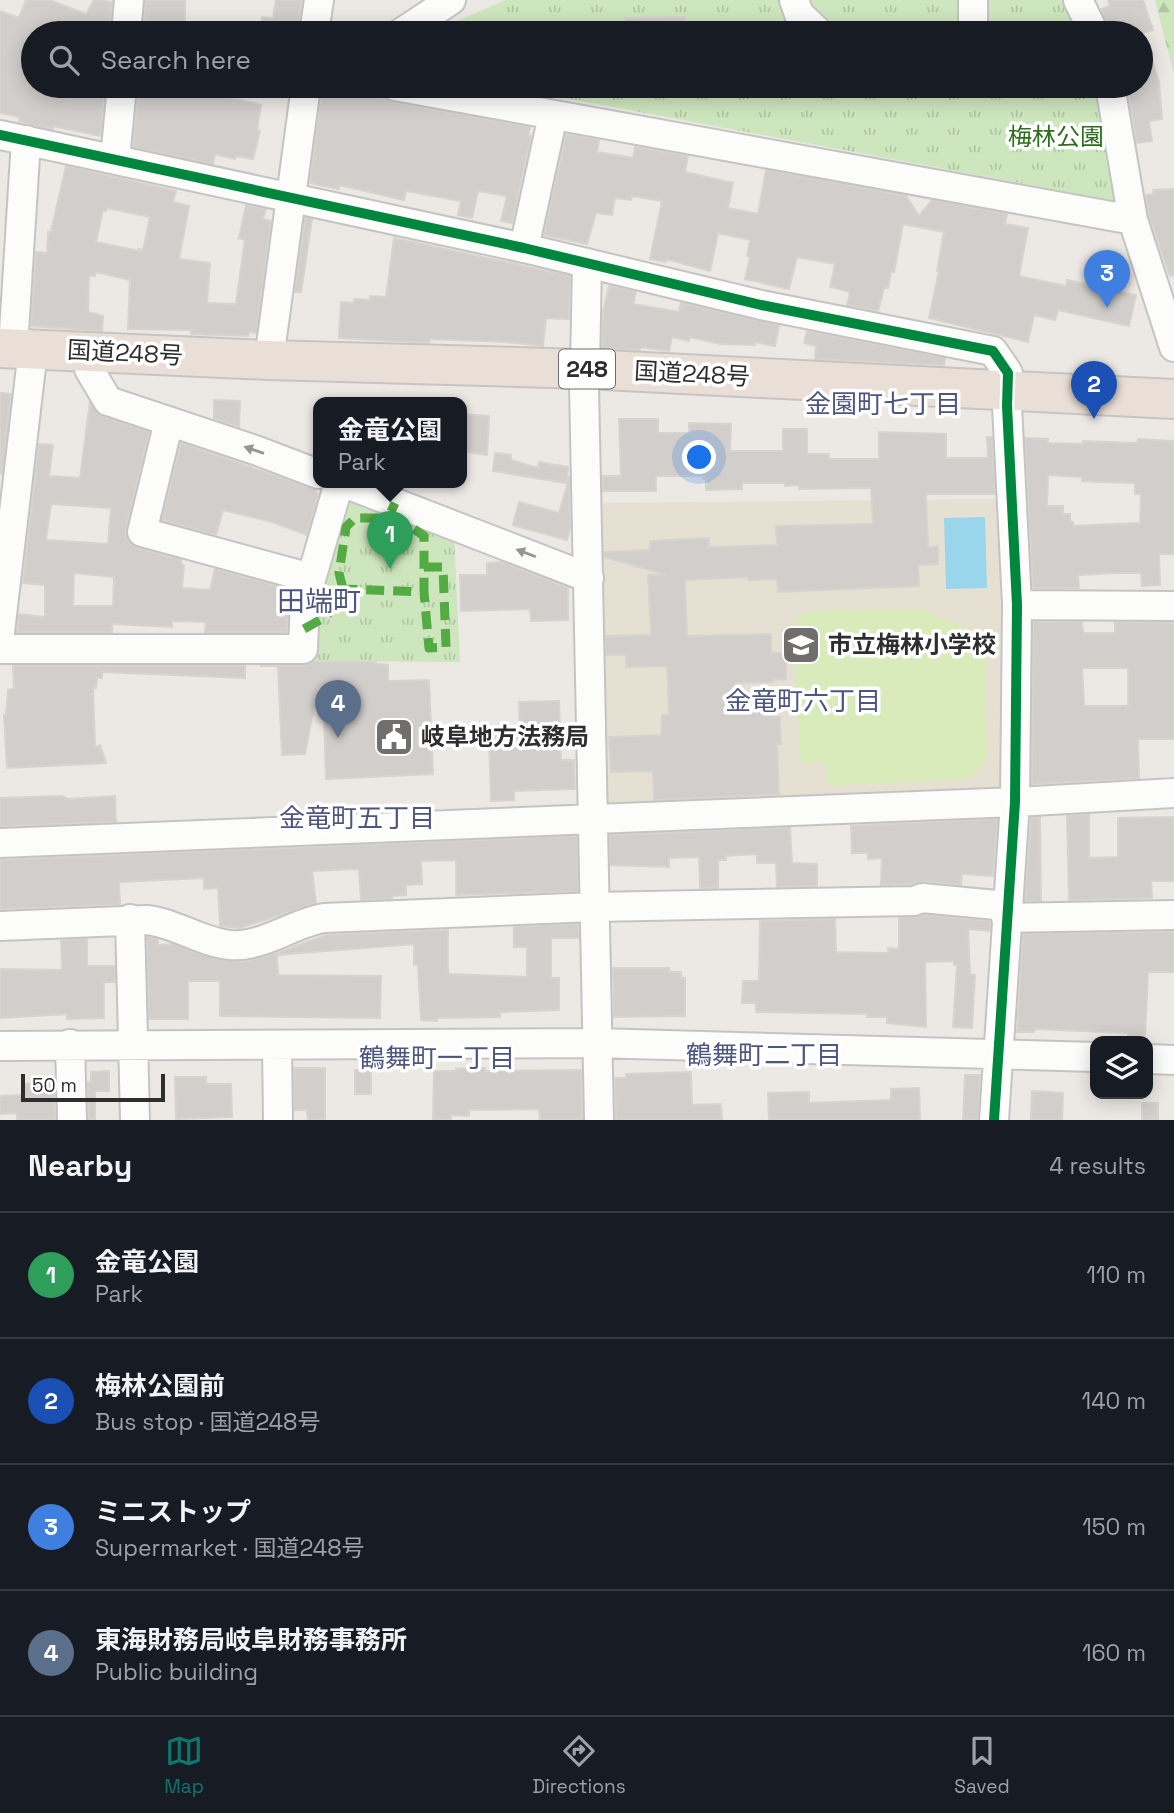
<!DOCTYPE html>
<meta charset="utf-8">
<style>
:root{--surface:#171b24;--page:#242831;--text:#f1f3f6;--muted:#9ea1a6;--line:#363941;--accent:#0f766e}
body{margin:0;font-family:"Space Grotesk","Noto Sans JP",sans-serif;background:var(--page);color:var(--text)}
.controls{position:absolute;right:21px;bottom:21px;display:grid;overflow:hidden;border-radius:14px;box-shadow:0 4px 18px #0003}
.controls button{width:63px;height:63px;display:grid;place-items:center;padding:0;border:0;border-bottom:2px solid var(--line);background:var(--surface);color:var(--text);font:35px sans-serif}
.scale{position:absolute;left:21px;bottom:18px;width:144px;box-sizing:border-box;padding-left:7px;border:4px solid #2e2e2e;border-top:0;font-size:19px;line-height:24px;white-space:nowrap;color:#2e2e2e;-webkit-text-stroke:5px #fff;paint-order:stroke}
.you{position:absolute;left:700px;top:458px;width:24px;height:24px;margin:-18px;border:5px solid #fff;border-radius:50%;background:#1a73e8;box-shadow:0 0 0 10px #1a73e833}
.badge{display:grid;place-items:center;width:46px;height:46px;border-radius:50%;background:var(--accent);color:#fff;font-size:23px;font-weight:700}
.pin{position:absolute;translate:-50% -58px;filter:drop-shadow(0 2px 4px #0008)}
.pin::after{content:'';position:absolute;top:37px;width:24px;height:21px;background:inherit;clip-path:polygon(0 0,100% 0,50% 100%)}
.popup{position:absolute;left:313px;top:397px;width:154px;height:91px;box-sizing:border-box;display:grid;place-content:center;border-radius:14px;background:var(--surface);filter:drop-shadow(0 2px 5px #0005);font-size:23px;white-space:nowrap;color:var(--muted)}
.popup b{font-size:26px;color:var(--text)}
.popup::after{content:'';position:absolute;left:50%;top:100%;margin-left:-14px;border:14px solid transparent;border-top-color:var(--surface)}
.list{margin:0;padding:0;list-style:none}
h2{display:flex;justify-content:space-between;align-items:center;height:91px;margin:0;padding:0 28px;font-size:30px}
h2 small{font-size:23px;font-weight:400;color:var(--muted)}
.list li{display:grid;grid-template-columns:46px 1fr auto;gap:21px;align-items:center;box-sizing:border-box;height:126px;padding:0 28px;border-top:2px solid var(--line)}
.list b{display:block;font-size:26px;white-space:nowrap}
.list p{margin:0;font-size:23px;white-space:nowrap;color:var(--muted)}
.list em{font-size:23px;font-style:normal;color:var(--muted)}
.icon{flex:none;width:38px;height:38px;fill:none;stroke:currentColor;stroke-width:2;stroke-linecap:round;stroke-linejoin:round}
.map{position:relative;flex:none;width:1174px;height:1120px;overflow:hidden}
.search{position:absolute;background:var(--surface);box-shadow:0 4px 18px #0003;left:21px;right:21px;top:21px;height:77px;display:flex;align-items:center;gap:18px;box-sizing:border-box;padding:0 24px;border-radius:38px;color:var(--muted);font-size:26px}
.sheet{height:595px;background:var(--surface)}
nav{display:flex;justify-content:space-around;align-items:center;box-sizing:border-box;height:98px;border-top:2px solid var(--line);background:var(--surface);font-size:19px;color:var(--muted)}
nav a{display:grid;justify-items:center;gap:4px}
nav .on{color:var(--accent)}
.map>svg:first-child{display:block}
</style>
<div class="map">
<svg width="1174" height="1120" viewBox="0 0 1174 1120">
<defs>
<pattern id="forest-firs" width="22" height="20" patternUnits="userSpaceOnUse" patternTransform="scale(1.75)"><rect width="22" height="20" fill="#cee6be"/><path d="M5 1l3.5 6h-7zM16 11l3.5 6h-7z" fill="#b1c6a4"/></pattern>
<pattern id="park-tufts" width="24" height="20" patternUnits="userSpaceOnUse" patternTransform="scale(1.75)"><rect width="24" height="20" fill="#cee6be"/><path d="M3 7l-1-3M5 7V3M7 7l1-3M15 17l-1-3M17 17v-4M19 17l1-3" fill="none" stroke="#b1c6a4"/></pattern>
</defs>
<rect width="100%" height="100%" fill="#ece8e4"/>
<path fill="#e6e0d3" d="M998 499 1005 788 604 807 597 503Z"/>
<path fill="url(#forest-firs)" d="M1155 0H1174V75Z"/>
<path fill="url(#park-tufts)" d="M506 0H1064L1072 10 1080 33H429Z
M500 86H1099L1117 201Z
M346 492 454 534 460 662 311 661 313 605Z"/>
<path fill="#d9eabb" d="M922 609 976 632V644L985 643 987 760 969 779 827 786 825 762 801 763 793 636 796 619 804 613 820 610Z"/>
<path fill="#99d6ec" d="M985 517 987 588 946 589 944 518Z"/>
<path fill="#d1cecb" stroke="#d7d4d0" stroke-width="2" fill-rule="evenodd" d="M26 0H49L86 14 94 0 112 2 110 33H33V86H105L101 136 53 126V129L37 126 19 121 20 117 0 113V11L19 18Z
M145 0H185V33H143Z
M276 0H302L298 33H262V17L273 18Z
M1108 0H1143L1153 30 1142 33H1110L1101 9 1110 6Z
M685 17 686 33H625V18Z
M1141 37H1144L1159 81 1162 119 1149 121 1152 141 1137 143 1127 86H1141Z
M138 86H184L261 105 257 130 260 131 253 159 236 156 235 159 215 154 213 164 133 147Z
M322 86 384 98 392 102 530 127 528 136H531L512 223 501 221 507 196 478 191 472 218 458 215 461 201 406 191 404 200 339 185V189L310 183Z
M566 134 599 140 597 152 633 158 635 147 688 156 685 172 733 183 728 208 758 214 766 170 906 196 919 216 932 200 1007 214 1005 224 1028 228 1019 276 1066 286 1067 280 1136 295 1129 326 1058 310 1055 320 1034 315 1028 342 929 318 939 271H937L944 232 903 224 894 272H891L888 288H884L878 311 847 305 850 292 830 287 835 264 797 257 789 289 745 279 750 257 747 256 750 240 718 233 710 271 666 259V262L650 259 662 201 632 196 631 200 615 198 612 215 596 213 587 244 544 235Z
M66 166 176 191 173 202 189 206 179 259 210 263 207 303 236 304 245 240 239 238 246 205 266 209 263 219 271 221 256 333 249 332 248 336 191 334V330L128 329 130 280 96 272 95 276 89 275 88 312 103 316 102 331 31 326 36 252 47 253 48 232H51ZM107 208 150 217 143 250 139 249V251L96 242 103 210 106 211Z
M1174 189V275L1170 276 1149 216 1146 195 1154 194 1153 190Z
M305 218 312 219 301 292H295Z
M394 238 570 276 569 319 546 318 543 346 506 342 430 339 429 343 339 338 341 302 354 303V299L370 300V296L386 297Z
M609 286 636 292 633 304 679 312 681 303 779 325 775 346 755 342V345L720 344 690 337 689 341 672 337 669 351 640 347V350L602 348 603 312Z
M807 331 945 358 944 365 815 359 816 346 804 343Z
M0 393 11 394 2 474 0 473Z
M214 400 240 401 239 427 214 419Z
M90 402 103 417 149 432 126 528V536L130 543 138 548 181 560V564L184 565 182 588 210 590 215 569 291 590 287 632H205L206 622 172 621V627L112 624V632H17L19 614 45 617V585L23 583 39 444 53 445 49 476 80 478ZM51 504 111 508 108 544 46 540ZM74 573 114 577 113 606H73Z
M462 414 489 416 487 455 462 451Z
M619 419H658V433H689V423L731 424 730 451H783V429H807V454H829V459H879V432L946 434V458H988L987 437H992L995 494H926L928 547 938 546V564L918 565 919 586 778 592 777 579 748 580V577L685 580 687 636 771 634V653H786V679L773 680V682L736 683V713L774 712 775 717H780L781 744H777L779 794 654 800 653 771 611 772 609 737 661 735 662 715H669L667 666 626 667V655H606V636L651 635 648 575H667L604 557V552L650 550V541L689 539 709 538V547L777 545 776 526 873 524 871 488 799 489V485L785 486V483H742V489L706 490V479H703V476H656V491H603L602 476H621Z
M1025 438 1048 439V443L1083 444V441L1137 443 1138 439 1174 441V554H1159L1160 585 1142 586 1141 573H1116L1078 575 1079 588H1033ZM1048 475 1082 477V481L1101 482 1135 483V494H1141L1140 523 1073 526V522H1070V514H1063V506H1047Z
M181 443 316 490 315 493 318 494 307 535 272 522 223 510 216 535 162 520Z
M495 453 511 455V460L538 468 539 462 568 467 567 477H569L570 528 567 540 513 525 519 502 559 513 567 485V478L566 483 493 471Z
M502 562 568 588V620L531 621 530 609 461 611 460 575H487V563Z
M1033 622H1082L1083 633H1115V622L1174 623V739H1138L1139 778 1032 784ZM1082 668H1128V706H1084Z
M312 662H376V664L388 665V681L429 680 433 774 326 779 323 688 318 687 305 754 282 755 278 666H260H303Z
M13 666H245V678L102 672V678H97L96 688H93L95 747 100 745 106 763 7 768 4 715H6L8 690 14 689Z
M559 701 561 760H574L575 789 514 791V800L491 801 489 735 520 734 519 702Z
M62 796 68 799 115 796 116 822 0 826V798Z
M1089 814V858L1118 857V818L1174 817V881H1151L1152 898 1069 900 1067 816Z
M1040 817 1041 901H1025L1031 818Z
M997 819 993 876 962 874 961 885 924 881 911 884 881 885 882 858 868 859V853H852L851 826Z
M790 828 792 863 817 864V886L777 887 776 863H757V854L726 856V860H718V888H700L699 857 669 858V867L610 865V835Z
M577 836 578 891 456 895V860L421 861 422 884 406 885V895L392 896V899L361 900 359 869 312 871 316 903 240 928 220 926 218 888 204 889V878L119 882 120 904 0 909V860Z
M924 915 990 921V931L968 929 970 974 975 975 972 1028 953 1027 957 965H954V961L925 962 926 1027 887 1023V1017H867V1014L756 1012V1003H742L743 981H759L760 921 835 919 836 952 888 953V948L899 949V918Z
M578 924 579 938H551V978H559V1010L500 1012V1017L437 1018V1021L421 1020 418 965H414V944L277 955 278 975 381 976 380 1018 220 1016V981H188V1019H149L147 937 158 939V945L173 944 215 959 242 962 271 955 326 935 448 930V974L527 977V947H514V927Z
M1174 932V972H1148L1145 1036H1128V1033L1035 1029 1034 1032H1017L1023 934Z
M87 939V966H115V982H104V1018L67 1019V1014L0 1018V969L62 970 61 940Z
M613 968H669V972H681V978H685V1016L614 1017Z
M294 1068H325V1120H308L307 1110H294Z
M470 1068H485V1071L581 1070 582 1120H540L539 1109 469 1110V1116L451 1115V1120H433L434 1071H456V1069Z
M355 1070H371V1094H355Z
M109 1071V1091H95V1120H89L88 1082H91V1072Z
M691 1072 692 1105 721 1104 722 1120H616L615 1078H626V1074Z
M965 1075H980L978 1120H963Z
M175 1077H206V1084H231L232 1117 176 1119Z
M54 1083 55 1120H17V1113L0 1114V1096L23 1095V1084Z
M919 1088 920 1120H769L768 1093 809 1092V1103L891 1100V1089Z
M1032 1091 1063 1093 1062 1120H1031Z
M1142 1103H1158V1120H1142Z"/>
<g fill="none" stroke-linecap="round" stroke-linejoin="round">
<defs>
<path id="minor" d="M794 0 799 14 819 33
M973 0V33
M1078 0 1094 33
M126 33 129 0
M314 33 319 0
M401 33 451 0
M395 86 1133 220
M1110 86 1133 220 1174 347
M0 135 524 248 761 305 993 351 1008 373 1007 406 1017 605 1015 802 994 1120
M115 159 122 86
M524 248 553 115
M13 348 26 140
M269 360 306 86
M89 369 108 401 258 451 318 474
M585 369 587 263
M584 385 599 1120
M169 421 142 532 311 578
M344 483 589 578
M1017 605 1174 606
M0 632 31 367
M0 649H303L305 600 339 483
M0 843 1015 802 1174 793
M1006 918 1174 915
M130 919 135 1120
M0 926 147 920C176 923 200 942 230 945 262 948 293 923 324 918L594 907 914 901 922 898 1007 906
M70 1044 72 1120
M0 1046 596 1043 1095 1057
M277 1046 278 1120
M1148 1059 1174 1060"/>
<path id="highway" d="M0 348 269 360 585 369 1174 399"/>
</defs>
<use href="#minor" stroke="#c5c4c5" stroke-width="32"/>
<use href="#highway" stroke="#c6c5c4" stroke-width="42"/>
<use href="#minor" stroke="#fcfcfb" stroke-width="28"/>
<use href="#highway" stroke="#eadfd6" stroke-width="38"/>
<path stroke="#54ab44" stroke-width="9" stroke-dasharray="18 9" stroke-linecap="butt" d="M424 567H443L446 647 429 648 424 592
M343 589 339 573 346 527 355 518H388
M304 629 327 616 343 589 424 592V536L407 524 388 518 395 503"/>
<defs>
<path id="cycleway" d="M0 135 524 248 761 305 993 351 1008 373 1007 406 1017 605 1015 802 994 1120"/>
</defs>
<use href="#cycleway" stroke="#fff" stroke-width="15"/>
<use href="#cycleway" stroke="#00873e" stroke-width="10"/>
</g>
<defs><path id="oneway-solid" d="M-6-.8H1V-3.2L6.5 0L1 3.2V.8H-6Z" transform="scale(1.75)"/></defs>
<g fill="#959594">
<use href="#oneway-solid" transform="translate(254 450) rotate(-161)"/>
<use href="#oneway-solid" transform="translate(526 553) rotate(-159)"/>
</g>
<defs>
<symbol id="school-square" viewBox="-11 -11 22 22"><rect x="-9" y="-9" width="18" height="18" rx="4" fill="#706f6e" stroke="#fff"/><path d="M0-5L7-2L0 1L-7-2ZM-4 1L0 2.5L4 1V4Q0 6-4 4Z" fill="#fff"/></symbol>
<symbol id="civic-square" viewBox="-11 -11 22 22"><rect x="-9" y="-9" width="18" height="18" rx="4" fill="#706f6e" stroke="#fff"/><path d="M-.6-6.5H3V-4.5H.6V-3L4-1V1h2V6H-6V1h2V-1L-.6-3ZM-1.2 2.5V6h2.4V2.5Z" fill="#fff"/></symbol>
</defs>
<g fill-rule="evenodd">
<use href="#school-square" x="779" y="623" width="44" height="44"/>
<use href="#civic-square" x="372" y="715" width="44" height="44"/>
</g>
<g text-anchor="middle" stroke-width="7" stroke-linejoin="round" paint-order="stroke">
<rect fill="#fff" stroke="#6d6d6d" stroke-width="2" x="559" y="349.5" width="56" height="39" rx="5"/>
<g font-size="23" font-weight="bold" fill="#2e2e2e">
<text x="587" y="377">248</text>
</g>
<g font-size="24" fill="#2c6e1b" stroke="#fff">
<text x="1056" y="145">梅林公園</text>
</g>
<g font-size="24" fill="#2e2e2e" stroke="#fff">
<text transform="translate(125 353) rotate(3)" y="8">国道248号</text>
<text transform="translate(692 374) rotate(3)" y="8">国道248号</text>
</g>
<g font-size="24" font-weight="bold" fill="#2e2e2e" stroke="#fff" text-anchor="start">
<text x="828" y="653">市立梅林小学校</text>
<text x="421" y="745">岐阜地方法務局</text>
</g>
<g font-size="26" fill="#4d5680" stroke="#fff">
<text x="883" y="413">金園町七丁目</text>
<text x="803" y="710">金竜町六丁目</text>
<text x="357" y="827">金竜町五丁目</text>
<text x="764" y="1064">鶴舞町二丁目</text>
<text x="437" y="1067">鶴舞町一丁目</text>
</g>
<g font-size="28" fill="#4d5680" stroke="#fff">
<text x="319" y="611">田端町</text>
</g>
</g>
</svg>
<div class="controls">
<button><svg class="icon" aria-label="layers" viewBox="0 0 24 24"><path d="M12 4l9 5-9 5-9-5zM3 14l9 5 9-5"/></svg></button>
</div>
<div class="scale">50 m</div>
<div class="you"></div>
<div class="pin badge" style="left:390px;top:569px;background:#2e9e5b">1</div>
<div class="popup"><b>金竜公園</b>Park</div>
<div class="pin badge" style="left:1094px;top:419px;background:#1a4fb4">2</div>
<div class="pin badge" style="left:1107px;top:308px;background:#3f7fe0">3</div>
<div class="pin badge" style="left:338px;top:738px;background:#5c6f8a">4</div>
<div class="search"><svg class="icon" aria-label="search" viewBox="0 0 24 24"><circle cx="10" cy="10" r="6"/><path d="M15 15l6 6"/></svg>Search here</div>
</div>
<section class="sheet">
<h2>Nearby<small>4 results</small></h2>
<ul class="list">
<li><span class="badge" style="background:#2e9e5b">1</span><div><b>金竜公園</b><p>Park</p></div><em>110 m</em></li>
<li><span class="badge" style="background:#1a4fb4">2</span><div><b>梅林公園前</b><p>Bus stop · 国道248号</p></div><em>140 m</em></li>
<li><span class="badge" style="background:#3f7fe0">3</span><div><b>ミニストップ</b><p>Supermarket · 国道248号</p></div><em>150 m</em></li>
<li><span class="badge" style="background:#5c6f8a">4</span><div><b>東海財務局岐阜財務事務所</b><p>Public building</p></div><em>160 m</em></li>
</ul>
</section>
<nav>
<a class="on"><svg class="icon" aria-label="map" viewBox="0 0 24 24"><path d="M3 6l6-2 6 2 6-2v14l-6 2-6-2-6 2zM9 4v14M15 6v14"/></svg>Map</a>
<a><svg class="icon" aria-label="directions" viewBox="0 0 24 24"><path d="M12 3l9 9-9 9-9-9zM9 14v-3h6M13 9l2 2-2 2"/></svg>Directions</a>
<a><svg class="icon" aria-label="saved" viewBox="0 0 24 24"><path d="M7 4h10v16l-5-4-5 4z"/></svg>Saved</a>
</nav>
